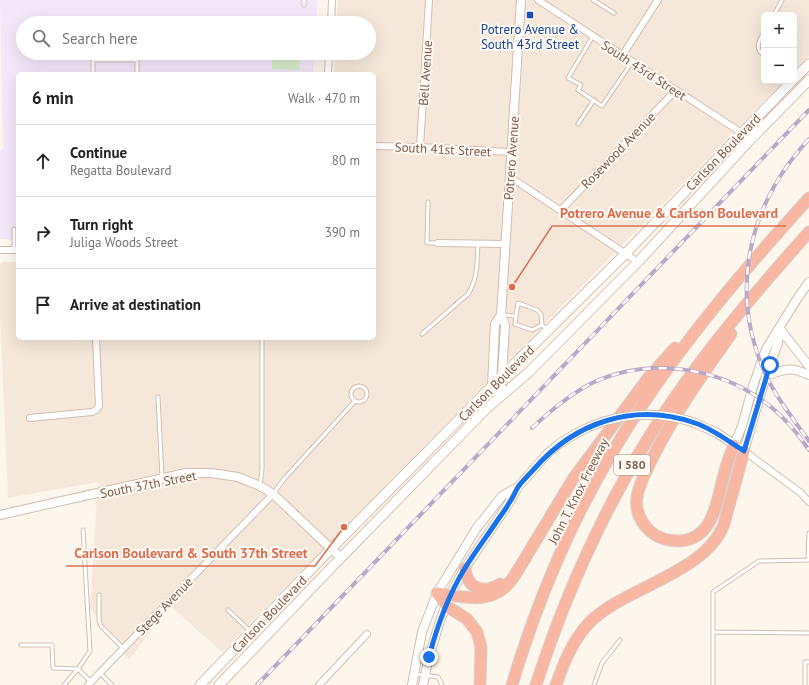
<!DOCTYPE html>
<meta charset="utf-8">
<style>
:root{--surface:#fff;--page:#f2f2f2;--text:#222;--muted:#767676;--line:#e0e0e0}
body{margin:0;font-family:"PT Sans",sans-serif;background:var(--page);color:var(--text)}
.controls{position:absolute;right:12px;top:12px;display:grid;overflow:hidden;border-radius:6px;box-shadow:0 4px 16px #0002}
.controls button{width:36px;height:36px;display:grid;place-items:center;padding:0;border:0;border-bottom:1px solid var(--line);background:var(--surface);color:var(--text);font:20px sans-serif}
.stop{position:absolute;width:12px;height:12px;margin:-9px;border:3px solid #1a73e8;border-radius:50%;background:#fff}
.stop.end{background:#1a73e8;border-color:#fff;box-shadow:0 1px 4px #0008}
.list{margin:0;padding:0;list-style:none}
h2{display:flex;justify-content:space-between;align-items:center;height:52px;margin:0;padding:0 16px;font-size:17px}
h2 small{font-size:13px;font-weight:400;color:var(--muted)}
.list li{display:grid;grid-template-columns:26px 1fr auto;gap:12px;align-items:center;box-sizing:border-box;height:72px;padding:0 16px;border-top:1px solid var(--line)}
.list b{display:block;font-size:15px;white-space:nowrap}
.list p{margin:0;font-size:13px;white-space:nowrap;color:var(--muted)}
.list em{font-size:13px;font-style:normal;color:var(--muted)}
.icon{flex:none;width:22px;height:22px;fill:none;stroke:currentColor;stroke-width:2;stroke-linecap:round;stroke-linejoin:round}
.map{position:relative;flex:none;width:809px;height:685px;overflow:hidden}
.search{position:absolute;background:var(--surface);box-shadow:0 4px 16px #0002;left:16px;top:16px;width:360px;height:44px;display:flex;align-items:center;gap:10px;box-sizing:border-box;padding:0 14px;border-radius:22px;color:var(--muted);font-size:15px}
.panel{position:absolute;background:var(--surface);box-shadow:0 4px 16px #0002;left:16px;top:72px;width:360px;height:268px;border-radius:6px}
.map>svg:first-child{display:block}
</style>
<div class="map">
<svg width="809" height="685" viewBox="0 0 809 685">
<rect width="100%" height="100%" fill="#fdf6ec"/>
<path fill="#f5e8da" d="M338 0H809V56L794 71V15H764V81H784L222 652 170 606 129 660 90 608 98 482 8 498 0 314V264L2 262H18V338H374V74H334L335 53H369V23H337Z"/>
<path fill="#f3e8fa" d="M0 0H318L316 23H23V53H314L313 74H18V240L0 239V152L3 148Z"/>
<path fill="#d8ecc9" d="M272 56 300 58 299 70 272 69Z"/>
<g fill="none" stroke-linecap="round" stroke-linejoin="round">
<defs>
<path id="service" d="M593 0 614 13
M304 5V0
M774 15 782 0
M764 32C759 41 754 49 764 55
M593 36 568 78 581 85 578 90 602 106 632 62
M93 74V60H137V74
M578 124 594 100
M428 202 427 243H438
M14 229V250
M502 315 516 316 515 324 532 330 542 325
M516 316 518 303 537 310 541 314 542 325 547 330
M422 334 468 294C478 279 477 261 478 243
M351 394a8 8 0 1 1 16 0a8 8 0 1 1-16 0Z
M158 397 162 478
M260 486 262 469V338
M273 494 284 479 355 401
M99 595V620L101 626 123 648
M228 610 250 631
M713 632 809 633
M21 645H52L53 668 78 669 90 651 83 530
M100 673 112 685
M415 674 438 677 442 685
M64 685 78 669 91 682
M594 685 602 663 620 640
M713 685V592L759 561 808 560 809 533
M805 685V662H809"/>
<path id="minor" d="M538 0 751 139
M331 23 332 0
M622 56 658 0
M328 74 329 53
M374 146 420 147 511 152
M420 147 429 0
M510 177 638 262
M561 210 675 91
M438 243 505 244
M0 250H18
M30 418 92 412 96 410 99 406 96 338
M744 451 801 493 809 502
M88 685 273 494
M319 685 367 634"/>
<path id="tertiary" d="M780 329 809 366
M766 376C785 369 790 366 809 375
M500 397 492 386 495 324 501 315 521 0
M500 397 502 376 505 325 501 315
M695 423 717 433 744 451 766 376 778 343 780 329
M734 445 742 426 753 386 766 349 797 299 809 282
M0 515 186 473H211L238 477 260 486 273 494 341 558
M412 685 422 632 437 593 476 529 502 496 518 487
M423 685 429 657 440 621 450 595 465 568 509 503 518 487 548 453 559 444 575 434"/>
<path id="secondary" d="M794 79 809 64
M200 685 324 556 502 376 626 253 792 81
M219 685 330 569 486 409 529 372 638 262 751 139 809 80"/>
<path id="motorway" d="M731 334C703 374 674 414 653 457 647 470 639 483 637 497 635 511 641 523 651 532 659 539 669 541 680 541 711 539 716 507 722 482 725 469 729 457 734 445
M465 568C467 589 483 594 500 584
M437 593C467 597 495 607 515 575L573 479 649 377 675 348
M437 593 448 607 467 619 477 632 481 647 480 685
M512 685C542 584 587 485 647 398 695 327 751 262 809 198
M536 685C564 598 601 515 649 437 694 364 751 297 809 232
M556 685C564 662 573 639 591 621 626 587 706 573 724 524L744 451"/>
</defs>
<use href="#service" stroke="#d1beb0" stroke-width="5"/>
<use href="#minor" stroke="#d1beb0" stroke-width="8"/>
<use href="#tertiary" stroke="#d1beb0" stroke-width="10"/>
<use href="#secondary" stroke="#d6c0b0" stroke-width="11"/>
<use href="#motorway" stroke="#dad1cd" stroke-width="13"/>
<use href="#service" stroke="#fff" stroke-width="3"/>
<use href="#minor" stroke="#fff" stroke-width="6"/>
<use href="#tertiary" stroke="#fff" stroke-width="8"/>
<use href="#secondary" stroke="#fff" stroke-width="9"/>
<use href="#motorway" stroke="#f7b7a3" stroke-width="11"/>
<defs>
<path id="rail" d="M809 139C748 205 728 292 766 375 777 399 794 420 809 441
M532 428C550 411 568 396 590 384 648 356 721 366 771 407 786 419 798 434 809 450
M257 685 809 110"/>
</defs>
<use href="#rail" stroke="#b9a8c9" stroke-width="4"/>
<use href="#rail" stroke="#fffaf3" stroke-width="2.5" stroke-dasharray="8" stroke-linecap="butt"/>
<defs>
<path id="tertiary-bridge" d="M575 434C612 413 655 409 695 423"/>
</defs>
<use href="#tertiary-bridge" stroke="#d1beb0" stroke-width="10" stroke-linecap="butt"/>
<use href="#tertiary-bridge" stroke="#fff" stroke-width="8"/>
</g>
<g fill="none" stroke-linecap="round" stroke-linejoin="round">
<path stroke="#1a73e8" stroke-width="5" d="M429 657C437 626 448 596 465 568 475 552 487 536 497 521 501 515 506 509 509 503 513 498 515 492 518 487 522 481 529 475 534 469 575 422 634 402 695 423 713 429 728 441 744 451L770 365"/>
</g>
<rect fill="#1a4fb4" stroke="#fffaf3" stroke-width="1.5" x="526" y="11" width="8" height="8" rx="2"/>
<g text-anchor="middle" stroke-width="4" stroke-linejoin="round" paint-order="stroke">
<rect fill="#fffaf3" stroke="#a28b7f" stroke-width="1" x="614" y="455" width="36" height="20" rx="3"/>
<g font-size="12" font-weight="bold" fill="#7a5c4d">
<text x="632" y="469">I 580</text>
</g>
<g font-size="13" fill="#164399" stroke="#fffaf3">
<text x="530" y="34">Potrero Avenue &amp;<tspan x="530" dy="15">South 43rd Street</tspan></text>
</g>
<g font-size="13" fill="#7a5c4d" stroke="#fffaf3">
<text transform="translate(644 70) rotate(33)" y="5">South 43rd Street</text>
<text transform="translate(425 73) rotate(-86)" y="5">Bell Avenue</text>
<text transform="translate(443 149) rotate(3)" y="5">South 41st Street</text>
<text transform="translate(618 150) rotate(-46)" y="5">Rosewood Avenue</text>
<text transform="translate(723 152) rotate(-46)" y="5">Carlson Boulevard</text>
<text transform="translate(511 158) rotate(-86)" y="5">Potrero Avenue</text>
<text transform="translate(496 383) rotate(-45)" y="5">Carlson Boulevard</text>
<text transform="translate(148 484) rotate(-11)" y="5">South 37th Street</text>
<text transform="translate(578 491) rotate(-63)" y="5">John T. Knox Freeway</text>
<text transform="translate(164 606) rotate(-46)" y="5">Stege Avenue</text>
<text transform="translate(269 614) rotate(-46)" y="5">Carlson Boulevard</text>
</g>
</g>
<path fill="none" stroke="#dc6d51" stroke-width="1.5" d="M512 287L552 226H786M344 527L315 566H66"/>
<g fill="#dc6d51" stroke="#fffaf3" stroke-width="1.5">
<circle cx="512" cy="287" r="4"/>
<circle cx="344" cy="527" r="4"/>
</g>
<g font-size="14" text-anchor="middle" font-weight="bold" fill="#dc6d51" stroke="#fffaf3" stroke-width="4" stroke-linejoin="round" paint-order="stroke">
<text x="669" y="218">Potrero Avenue &amp; Carlson Boulevard</text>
<text x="191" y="558">Carlson Boulevard &amp; South 37th Street</text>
</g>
</svg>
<div class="controls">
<button>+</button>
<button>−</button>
</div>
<div class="stop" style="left:770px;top:365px"></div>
<div class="stop end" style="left:429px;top:657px"></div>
<div class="search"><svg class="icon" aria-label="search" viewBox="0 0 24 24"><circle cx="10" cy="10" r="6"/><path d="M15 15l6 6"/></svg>Search here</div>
<section class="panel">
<h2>6 min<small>Walk · 470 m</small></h2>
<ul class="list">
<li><svg class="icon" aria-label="ahead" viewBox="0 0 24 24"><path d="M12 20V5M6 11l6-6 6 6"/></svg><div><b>Continue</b><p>Regatta Boulevard</p></div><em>80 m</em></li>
<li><svg class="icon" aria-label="right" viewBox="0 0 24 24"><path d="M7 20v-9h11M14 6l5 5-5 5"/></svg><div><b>Turn right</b><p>Juliga Woods Street</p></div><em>390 m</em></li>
<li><svg class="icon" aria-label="arrive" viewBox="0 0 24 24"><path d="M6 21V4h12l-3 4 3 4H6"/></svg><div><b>Arrive at destination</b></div></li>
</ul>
</section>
</div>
